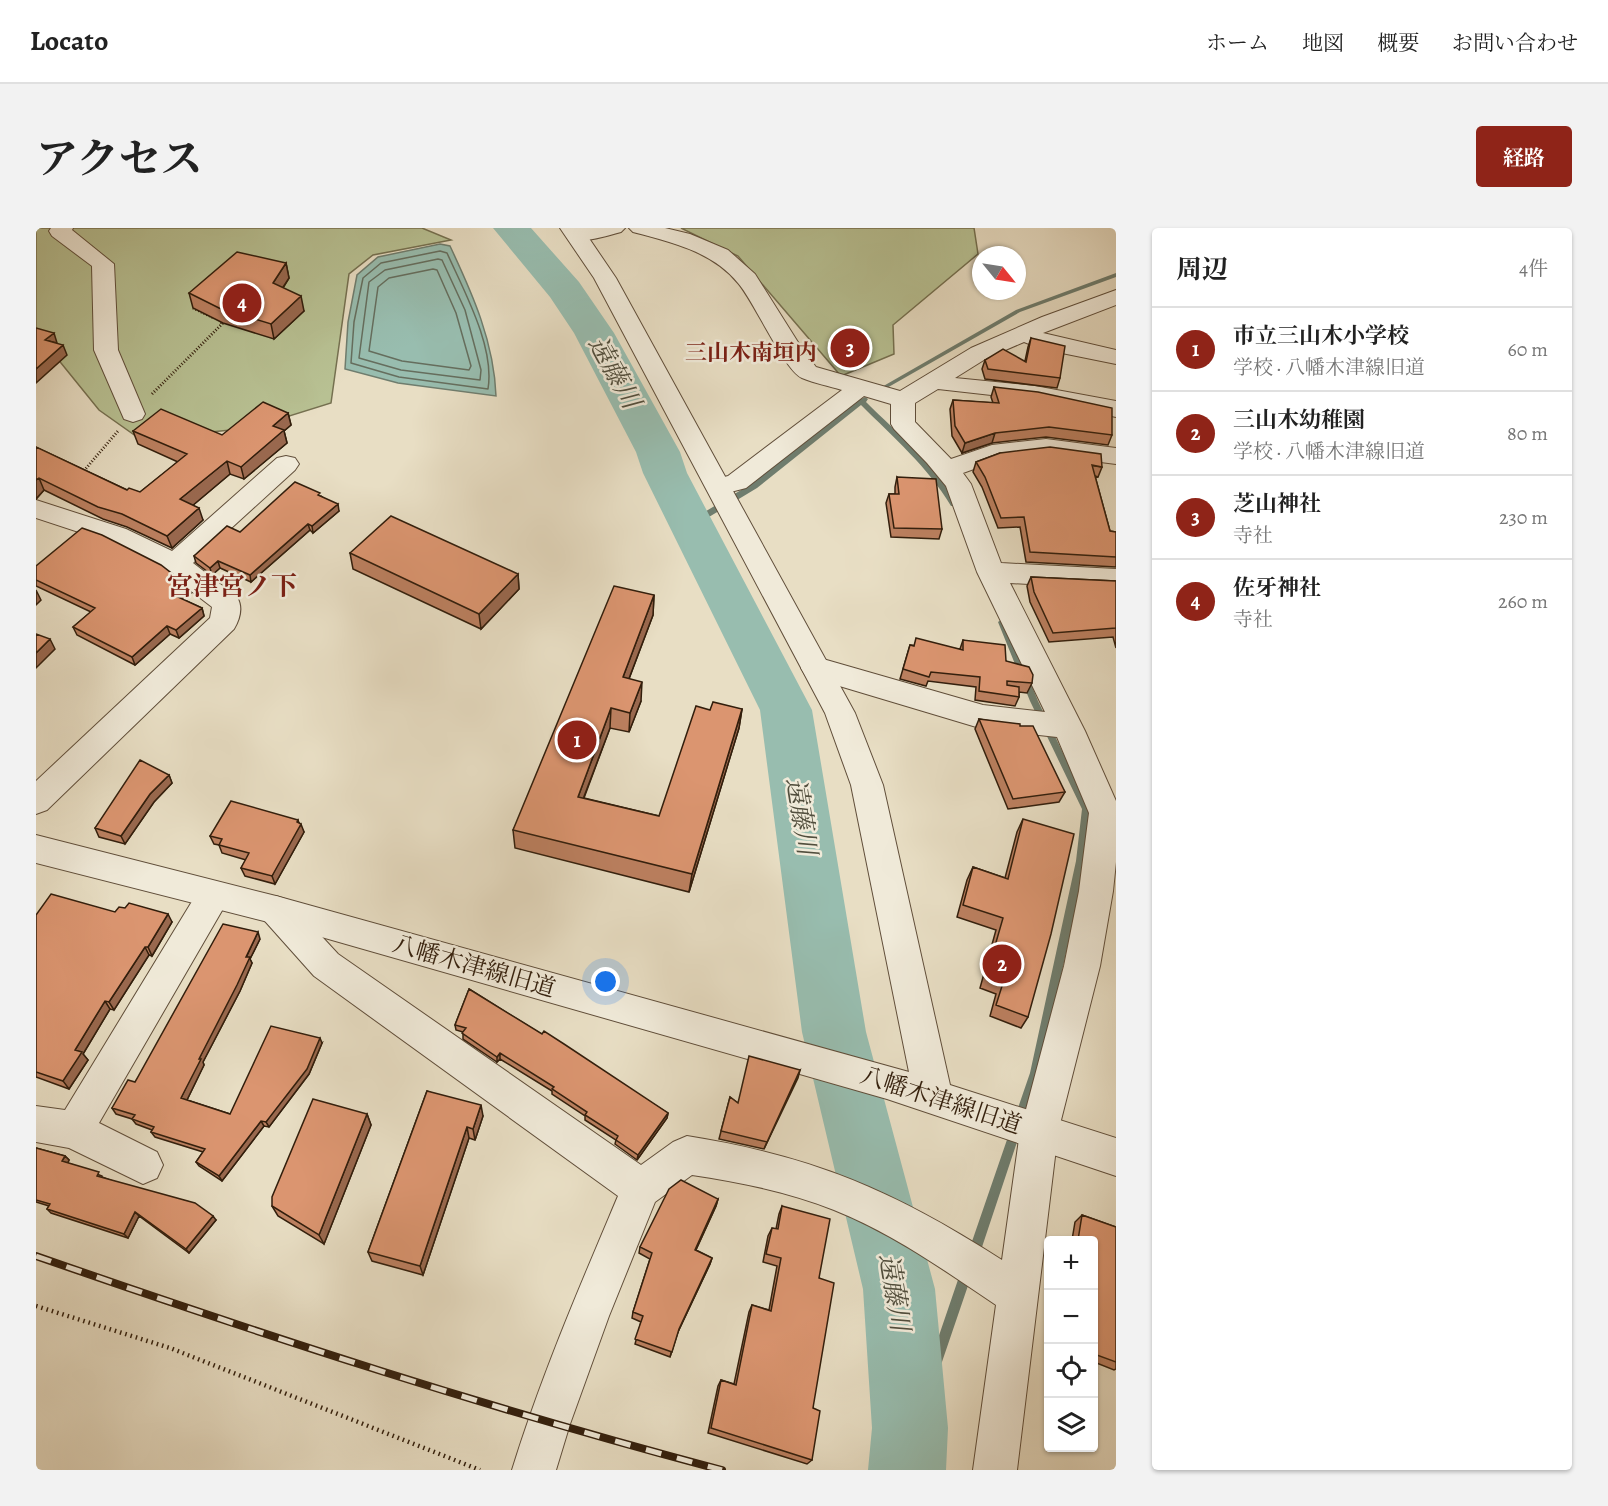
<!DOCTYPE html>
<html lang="ja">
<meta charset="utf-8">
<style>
:root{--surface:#fff;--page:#f2f2f2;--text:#222;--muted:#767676;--line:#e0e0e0;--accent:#8f2418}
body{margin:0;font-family:Alegreya,"Noto Serif JP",serif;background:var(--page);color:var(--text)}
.controls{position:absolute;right:18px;bottom:18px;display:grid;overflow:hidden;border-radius:6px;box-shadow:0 2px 4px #0004}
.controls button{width:54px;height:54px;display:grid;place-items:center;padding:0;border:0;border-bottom:2px solid var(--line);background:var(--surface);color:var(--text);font:30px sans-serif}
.compass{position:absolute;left:936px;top:18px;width:54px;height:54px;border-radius:50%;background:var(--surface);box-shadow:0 2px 4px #0004;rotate:120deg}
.you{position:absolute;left:570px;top:754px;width:21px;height:21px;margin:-15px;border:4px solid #fff;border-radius:50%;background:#1a73e8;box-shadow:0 0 0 9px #1a73e833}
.badge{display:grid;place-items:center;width:39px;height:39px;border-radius:50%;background:var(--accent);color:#fff;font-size:20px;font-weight:700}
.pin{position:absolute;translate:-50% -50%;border:3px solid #fff;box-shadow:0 2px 6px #0006}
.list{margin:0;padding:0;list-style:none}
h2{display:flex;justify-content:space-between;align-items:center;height:78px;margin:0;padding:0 24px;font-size:26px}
h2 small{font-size:20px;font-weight:400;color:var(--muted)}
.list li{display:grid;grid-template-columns:39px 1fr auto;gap:18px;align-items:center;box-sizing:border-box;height:84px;padding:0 24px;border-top:2px solid var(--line)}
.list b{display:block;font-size:22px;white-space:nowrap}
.list p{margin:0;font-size:20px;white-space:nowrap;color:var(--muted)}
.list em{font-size:20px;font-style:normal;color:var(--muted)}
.icon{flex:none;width:33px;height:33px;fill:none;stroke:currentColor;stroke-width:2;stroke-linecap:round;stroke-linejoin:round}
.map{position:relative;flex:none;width:1080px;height:1242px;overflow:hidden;border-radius:6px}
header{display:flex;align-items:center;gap:36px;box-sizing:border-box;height:84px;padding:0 30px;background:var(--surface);border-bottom:2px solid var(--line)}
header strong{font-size:28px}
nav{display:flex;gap:33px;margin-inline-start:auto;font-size:21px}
.intro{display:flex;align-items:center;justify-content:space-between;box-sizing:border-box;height:144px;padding:0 36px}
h1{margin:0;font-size:42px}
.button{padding:15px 27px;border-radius:6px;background:var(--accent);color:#fff;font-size:21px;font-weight:700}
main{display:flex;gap:36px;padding:0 36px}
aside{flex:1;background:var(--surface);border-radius:6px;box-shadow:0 2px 4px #0004}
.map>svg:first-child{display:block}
</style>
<header>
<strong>Locato</strong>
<nav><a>ホーム</a><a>地図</a><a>概要</a><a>お問い合わせ</a></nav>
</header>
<div class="intro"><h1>アクセス</h1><a class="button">経路</a></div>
<main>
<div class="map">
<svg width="1080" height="1242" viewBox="0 0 1080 1242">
<rect width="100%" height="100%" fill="#e8dec4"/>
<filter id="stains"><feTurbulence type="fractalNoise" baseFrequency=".00333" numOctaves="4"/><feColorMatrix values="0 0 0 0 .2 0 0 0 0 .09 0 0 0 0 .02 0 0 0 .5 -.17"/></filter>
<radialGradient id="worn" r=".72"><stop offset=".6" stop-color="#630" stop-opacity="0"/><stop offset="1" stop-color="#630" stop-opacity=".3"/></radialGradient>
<path fill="#b8c193" stroke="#757050" stroke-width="1.5" d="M0 0H386L415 12 337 27 313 46 295 175 215 200 104 211 63 182 8 114 0 113Z
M645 0H938L942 26 857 97 858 126 805 148 702 28Z"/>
<path fill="#98bdaf" stroke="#6f7d6e" stroke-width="1.5" d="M404 16 414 18C437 67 458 114 460 168L362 155 309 141 312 94 321 47 342 29Z"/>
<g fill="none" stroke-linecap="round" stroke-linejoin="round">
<path stroke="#656e5e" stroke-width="1.5" d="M404 23 411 25C428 63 459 119 452 161L363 149 315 135 318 94 327 50 345 35Z
M402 31 406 32 429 82 445 142 444 152 365 142 323 130 333 54 349 42Z
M397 41 401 42 420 85 435 138 433 142 366 133 333 123 342 59 353 50Z"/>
<path fill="#6f7d6e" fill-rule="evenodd" d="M1080 45V49L984 84 842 165H838L837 164 980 82Z
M829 169 832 171 830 174C862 206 899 236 922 276L921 278H915C892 239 857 209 825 177L721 260 658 298H652V294L715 256 823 172Z
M966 391 970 394 1002 473 1054 581 1050 633 1004 845 943 1028 941 1032 937 1034 933 1032 931 1028 994 845 1040 633 1046 581 994 473 962 394Z
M931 1037 935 1039 937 1043 879 1213 877 1217 873 1219 869 1217 867 1213 925 1043 927 1039Z"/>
<path fill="#98bdaf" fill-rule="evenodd" d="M457 0H495L543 54 578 105 644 224 651 245 776 482 830 804 899 1061 912 1200 910 1242H832L836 1200 827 1061 766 804 724 482 607 245 600 224 538 105 514 69Z"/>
<defs>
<path id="minor" d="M15 0H37L36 2 78 36 82 122 109 186 106 191 97 194 88 191 58 122 56 38 16 8 13 3Z
M544 0H589L585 4C570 8 549 15 533 12L530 7 533 2Z
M593 0H629L654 6 692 22 719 46 765 119 780 139 864 163 935 120 1006 89 1080 62V77L1007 105 1080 122V136L1006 121 988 114 951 130 919 150 999 158 1080 173V189L999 172 902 161 879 175V194L915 231 956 217 1010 211 1080 220V236L1010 227 960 233 927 245 935 256 965 335 1080 341V361L974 355 1049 503 1080 573V634L1077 663 1064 738 1022 904 981 1242H937L960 1077C908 1042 856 1005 798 982 753 964 704 954 656 947L619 974 573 1088 534 1196 520 1242H476C505 1148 544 1058 582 968L278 748 228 692 223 682 228 672 240 668 252 672 302 726 605 937 637 914 651 908C777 928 859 963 966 1032L984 904 1028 738 1043 663 1053 585 1021 509 947 501 770 448 765 440 770 432 780 429 947 477 1009 484 941 344 910 258 891 235 858 201 855 196V176L828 168 710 260 683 267 674 265 670 259 674 253 692 248 806 162C793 158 778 155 766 150 748 142 718 73 702 55 676 23 634 14 597 4Z
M250 228 259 230 263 236 259 242 157 335 201 369C207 379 204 391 198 401L11 582 0 586V553L174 390 176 379 129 343 70 313 0 290V272L90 301 136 323 241 230Z
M178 653 190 657 195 667 63 895 121 924 127 937 121 950 107 956 33 920 0 914V878L29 882 166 657Z"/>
<path id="tertiary" d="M524 0H546L580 50 819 485 847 557 914 857 1080 910V948L851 871 240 696 0 635V607L240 668 873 844 815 557 789 485 558 50Z"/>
</defs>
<use href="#minor" stroke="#604e3a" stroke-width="2"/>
<use href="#tertiary" stroke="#604e3a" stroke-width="2"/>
<path stroke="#321e0c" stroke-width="3" stroke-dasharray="1 2" stroke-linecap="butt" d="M157 80 178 90
M116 166 187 95 184 94
M46 245 82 203"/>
<path stroke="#321e0c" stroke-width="4.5" stroke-dasharray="1.5 4" stroke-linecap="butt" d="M0 1078 134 1120 444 1242"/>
<use href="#minor" fill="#f0ead9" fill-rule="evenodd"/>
<use href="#tertiary" fill="#f0ead9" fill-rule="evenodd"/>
<defs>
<path id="rail" d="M0 1028C227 1107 454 1181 686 1242"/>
</defs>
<use href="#rail" stroke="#321e0c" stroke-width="8"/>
<use href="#rail" stroke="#f0ead9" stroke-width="5" stroke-dasharray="16" stroke-linecap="butt"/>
</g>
<path fill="#bc8060" stroke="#321e0c" stroke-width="1.5" d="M250 35 253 50 247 60 268 83 238 111 187 95 157 80 153 65Z
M995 110 1024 150 1021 160 949 151 946 141 949 132 989 133 992 119Z
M958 159 1076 207 1072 217 1010 209 956 215 926 225 916 208 914 181 917 172 957 175 955 169Z
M252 185 255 197 248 203 251 215 208 251 194 246 157 277 167 292 136 320 91 299 67 291 8 262 0 271V219L91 262 104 264 142 234 102 216 97 203 186 207Z
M964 225 1066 239 1062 249 1059 248 1074 303 1080 304V339L990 334 984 299 962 300 946 259 937 244 940 234Z
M861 249 906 301 903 311 855 309 850 275 853 266H859V259Z
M285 268 303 283 277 305 274 302 215 354 184 340 176 347 160 335 158 328 204 304Z
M314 325 482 346 483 361 445 401 317 341Z
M0 338 155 365 148 372 166 380 168 388 143 410 134 406 99 437 41 407 37 399 55 384 0 358Z
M995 349 1080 353V420L1077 409 1013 414 994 374 991 358Z
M618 367 617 387 593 451 605 473 593 504 574 500 548 570 623 588 674 482 706 481 703 500 653 664 479 620 477 602Z
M927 412 970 433 996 455 991 465 983 464V469L979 478 939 472 940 459 892 453 890 458 864 451 874 417 924 421Z
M943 491 984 498 1029 564 1023 574 972 581 939 501Z
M133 547 136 555 118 574 89 616 63 609 59 600Z
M987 591 992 789 985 800 954 788 960 766 944 760 960 702 921 689 931 652 937 639 969 650 981 604Z
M263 595 268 604 239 656 209 648 205 640 210 632 186 625 183 617 178 616 174 608Z
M79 684 136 694 116 728 113 727 78 782 74 781 47 826 52 832 33 861 0 849V687Z
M224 711 214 731 216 735 204 763 167 834 168 837 151 872 194 886 286 815 273 846 233 899 228 898 186 953 163 938 160 934 167 924 119 909 115 904 116 902 100 896 96 891 80 886 76 880Z
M433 761 632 885 631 890 601 932 579 916 580 912 549 892V888L516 866V863L464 831 461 834 427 811V804L420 802 419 797Z
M764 842 728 921 683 911 694 869 702 875Z
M391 863 447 888 439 912 433 910 387 1047 336 1033 332 1024Z
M331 886 335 897 288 1016 242 988 236 978Z
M0 920 29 928 33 932 32 935 66 948V949L180 992 153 1025 103 988 92 1010 15 985 11 981 13 978 0 974Z
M682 971 680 978 660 1022 676 1030 674 1036 641 1106 634 1129 599 1116 605 1094 596 1090 597 1084 614 1031 603 1025 604 1019Z
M746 978 783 1050 777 1180 776 1232 771 1236 672 1205 682 1158 685 1152 698 1156 713 1084 716 1077 733 1082 741 1038 727 1034 732 1008 736 1000 740 1001 743 986Z
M1046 987 1080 999V1141L1078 1142 1058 1134V1012H1036L1039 994Z"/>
<path fill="#99684e" stroke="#321e0c" stroke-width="1.5" d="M250 35 253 50 240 70 237 55Z
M265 68 268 83 238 111 235 96Z
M18 105 21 115 9 112Z
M27 117 31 127 0 155V141Z
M252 185 255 197 248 203 251 215 208 251 205 239 237 198Z
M959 205 956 215 926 225 929 215Z
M191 233 194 246 149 284 144 271Z
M3 250 8 262 0 271V252Z
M302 276 303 283 277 305 276 298Z
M163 280 167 292 136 320 131 308Z
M272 296 274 302 215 354 214 347Z
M182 333 184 340 176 347 174 340Z
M482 346 483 361 445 401 443 386Z
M152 358 155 365 143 376 140 368Z
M0 362 5 372 0 377Z
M618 367 617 387 586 469 587 449Z
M166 380 168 388 143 410 140 402Z
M131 398 134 406 99 437 96 429Z
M14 411 19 421 0 440V425Z
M606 454 605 473 593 504 594 485Z
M575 480 574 500 541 587 542 569Z
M706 481 703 500 653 664 656 646Z
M133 547 136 555 118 574 89 616 85 608 114 566Z
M262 592 264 598 265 596 268 604 239 656 236 648Z
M132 686 136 694 116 728 112 719Z
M222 704 224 711 214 731 216 735 204 763 167 834 168 837 149 876 145 870 163 831Z
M109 719 113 727 78 782 73 774Z
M69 773 74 781 47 826 52 832 33 861 27 853 39 822Z
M284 810 286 815 273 846 233 899 230 894Z
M464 825V831L461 834V829Z
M764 842 762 850 728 921 731 914Z
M445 877 447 888 439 912 437 901Z
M632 885 631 890 601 932 602 927Z
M331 886 335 897 288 1016 283 1007Z
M225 893 228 898 186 953 183 948Z
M431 899 433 910 387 1047 384 1038Z
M29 928 33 932 30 938 26 933Z
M682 971 680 978 657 1028 659 1022Z
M99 984 103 988 92 1010 88 1006Z
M177 988 180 992 153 1025 150 1021Z
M676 1030 674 1036 641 1106 634 1129 643 1101Z"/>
<path fill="#db9570" stroke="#321e0c" stroke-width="1.5" d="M201 24 250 35 237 55 265 68 235 96 183 80 153 65Z
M0 100 18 105 9 112 27 117 0 141Z
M995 110 1029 118 1024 150 952 141 949 132 967 121 990 134Z
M958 159 1002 164 1076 180V207L1013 199 959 205 929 215 919 198 917 172 963 175Z
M227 174 252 185 237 198 248 202 205 239 191 233 144 271 163 280 131 308 86 286 62 279 3 250 0 252V219L91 262 93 260 104 264 151 226 97 203 125 181 186 207Z
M1014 219 1065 226 1066 239 1056 237 1074 303 1080 304V329L994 324 988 289 965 290 949 249 940 234 964 225Z
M861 249 900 251 906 301 858 300 853 266H863Z
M259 254 284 265 282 267 302 276 276 298 272 296 214 347 182 333 174 340 158 328 191 298 204 304Z
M355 288 482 346 443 386 314 325Z
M46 300 66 307 125 337 152 358 140 368 166 380 140 402 131 398 96 429 37 399 59 380 0 352V338Z
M995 349 1080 353V400L1017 405 998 364Z
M578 358 618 367 587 449 606 454 594 485 575 480 542 569 623 588 660 478 674 482 677 474 706 481 656 646 477 602Z
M0 406 14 411 0 425Z
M880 410 927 422V412L969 417 970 433 993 439 997 447 996 455 971 453V457L983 459V469L943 463 944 449 895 444 893 449 867 441 874 417 878 418Z
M943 491 984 496V498H997L1029 564 977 571Z
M104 532 133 547 114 566 85 608 59 600Z
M195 573 262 592 261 594 265 596 236 648 205 640 213 625 183 617 186 611 174 608Z
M987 591 1038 606 1015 706 992 789 960 777 967 755 950 749 967 690 927 677 937 639 972 651Z
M15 666 79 684 83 679 89 680 93 675 132 686 112 719H109L73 774 69 773 39 822 46 824 27 853 0 844V687Z
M187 696 222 704 210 729H214L201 757 163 831H165L145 870 194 886 235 798 284 810 271 841 230 894 225 893 183 948 160 934 169 921 115 904 118 899 96 891 99 887 76 880 92 852 99 854Z
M433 761 506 806 508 803 528 816 632 885 602 927 580 912 582 908 549 887 551 884 516 861 518 859 464 825 461 829 426 805 430 800 419 797Z
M713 828 764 842 731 914 685 903 694 869 702 875Z
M391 863 445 877 437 901 431 899 384 1038 332 1024Z
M277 871 331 886 283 1007 236 978V969Z
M0 920 29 928 26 933 63 944 61 948 159 975 177 988 150 1021 99 984 88 1006 11 981 14 976 0 972Z
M645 952 682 971 659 1022 676 1030 643 1101 636 1124 599 1111 607 1088 597 1084 616 1025 604 1019 633 961Z
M746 978 794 991 783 1050 798 1055 777 1180 784 1183 776 1232 675 1200 685 1152 700 1157 716 1077 735 1083 745 1030 730 1026 736 1000 742 1001Z
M1046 987 1080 999V1134L1058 1126V1012H1042Z"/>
<g text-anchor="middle" stroke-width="5" stroke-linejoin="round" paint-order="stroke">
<g font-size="22" font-weight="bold" fill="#7a1f14" stroke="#f0ead9">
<text x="715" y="132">三山木南垣内</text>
</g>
<g font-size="24" fill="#321e0c" stroke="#f0ead9">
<text transform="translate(438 738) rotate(16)" y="8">八幡木津線旧道</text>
<text transform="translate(905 872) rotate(18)" y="8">八幡木津線旧道</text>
</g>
<g font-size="26" font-style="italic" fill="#514e3d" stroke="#f0ead9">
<text transform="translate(579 144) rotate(61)" y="9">遠藤川</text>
<text transform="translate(766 588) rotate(81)" y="9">遠藤川</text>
<text transform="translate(859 1064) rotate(81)" y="9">遠藤川</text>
</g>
<g font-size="26" font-weight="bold" fill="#7a1f14" stroke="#f0ead9">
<text x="196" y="367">宮津宮ノ下</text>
</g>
</g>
<rect width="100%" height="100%" filter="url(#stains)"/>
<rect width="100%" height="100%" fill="url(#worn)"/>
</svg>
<div class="controls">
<button>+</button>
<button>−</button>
<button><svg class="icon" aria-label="locate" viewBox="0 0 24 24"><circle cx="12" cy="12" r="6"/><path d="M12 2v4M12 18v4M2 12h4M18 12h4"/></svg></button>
<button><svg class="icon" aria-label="layers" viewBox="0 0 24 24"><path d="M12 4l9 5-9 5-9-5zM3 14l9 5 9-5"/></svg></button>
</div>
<svg class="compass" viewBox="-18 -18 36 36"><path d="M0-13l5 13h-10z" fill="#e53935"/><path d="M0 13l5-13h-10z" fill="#767676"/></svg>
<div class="you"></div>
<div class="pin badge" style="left:541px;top:512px">1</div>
<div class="pin badge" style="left:966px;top:736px">2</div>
<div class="pin badge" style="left:814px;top:120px">3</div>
<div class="pin badge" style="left:206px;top:75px">4</div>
</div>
<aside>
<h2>周辺<small>4件</small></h2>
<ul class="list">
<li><span class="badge">1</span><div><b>市立三山木小学校</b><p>学校 · 八幡木津線旧道</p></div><em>60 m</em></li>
<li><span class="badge">2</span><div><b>三山木幼稚園</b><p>学校 · 八幡木津線旧道</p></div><em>80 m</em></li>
<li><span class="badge">3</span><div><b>芝山神社</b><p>寺社</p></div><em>230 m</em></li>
<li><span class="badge">4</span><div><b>佐牙神社</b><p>寺社</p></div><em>260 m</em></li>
</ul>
</aside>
</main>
